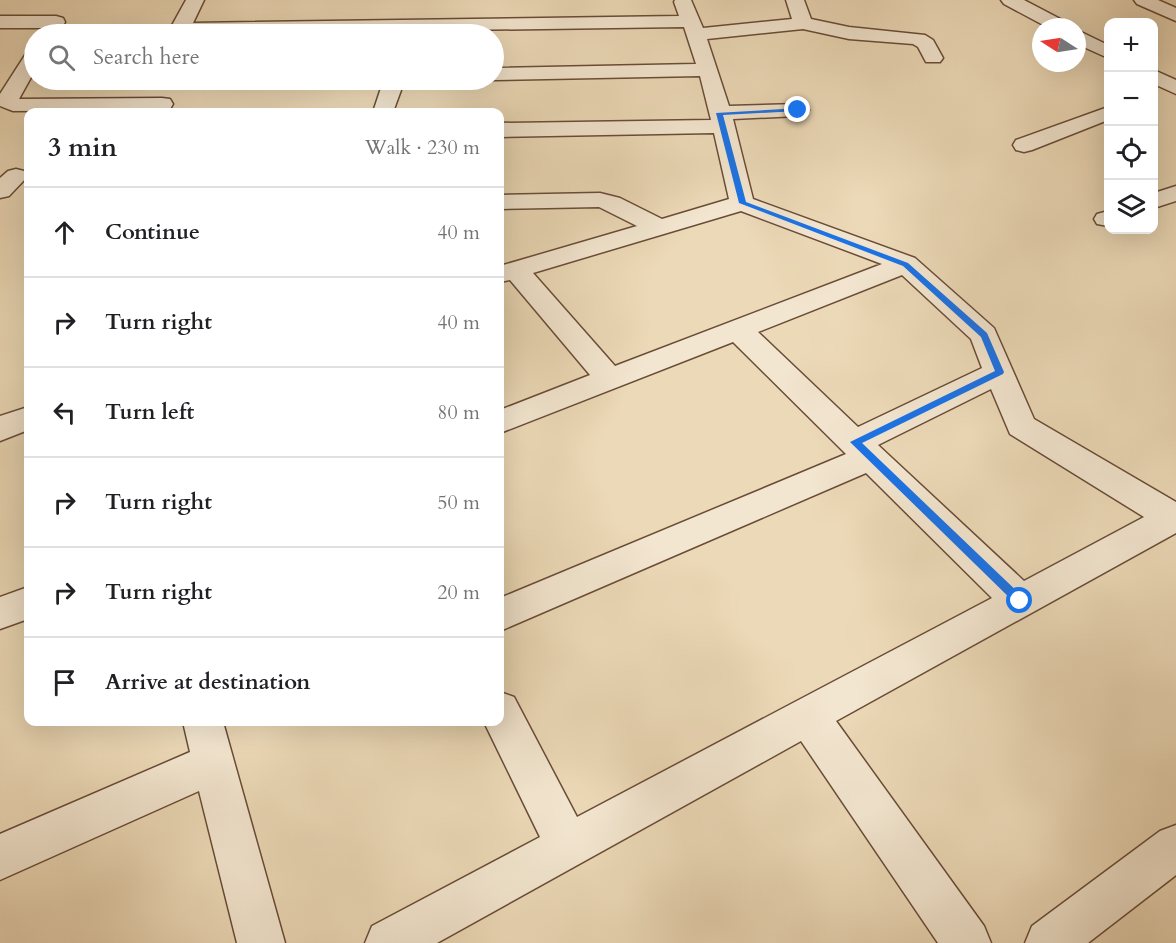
<!DOCTYPE html>
<meta charset="utf-8">
<style>
:root{--surface:#fff;--page:#f2f2f2;--text:#202124;--muted:#757577;--line:#e0e0e0}
body{margin:0;font-family:Cardo,serif;background:var(--page);color:var(--text)}
.controls{position:absolute;right:18px;top:18px;display:grid;overflow:hidden;border-radius:12px;box-shadow:0 6px 24px #0002}
.controls button{width:54px;height:54px;display:grid;place-items:center;padding:0;border:0;border-bottom:2px solid var(--line);background:var(--surface);color:var(--text);font:30px sans-serif}
.compass{position:absolute;left:1032px;top:18px;width:54px;height:54px;border-radius:50%;background:var(--surface);box-shadow:0 6px 24px #0002;rotate:282deg}
.stop{position:absolute;width:18px;height:18px;margin:-14px;border:4px solid #1a73e8;border-radius:50%;background:#fff}
.stop.end{background:#1a73e8;border-color:#fff;box-shadow:0 2px 6px #0008}
.list{margin:0;padding:0;list-style:none}
h2{display:flex;justify-content:space-between;align-items:center;height:78px;margin:0;padding:0 24px;font-size:26px}
h2 small{font-size:20px;font-weight:400;color:var(--muted)}
.list li{display:grid;grid-template-columns:39px 1fr auto;gap:18px;align-items:center;box-sizing:border-box;height:90px;padding:0 24px;border-top:2px solid var(--line)}
.list b{display:block;font-size:22px;white-space:nowrap}
.list em{font-size:20px;font-style:normal;color:var(--muted)}
.icon{flex:none;width:33px;height:33px;fill:none;stroke:currentColor;stroke-width:2;stroke-linecap:round;stroke-linejoin:round}
.map{position:relative;flex:none;width:1176px;height:943px;overflow:hidden}
.search{position:absolute;background:var(--surface);box-shadow:0 6px 24px #0002;left:24px;top:24px;width:480px;height:66px;display:flex;align-items:center;gap:15px;box-sizing:border-box;padding:0 21px;border-radius:33px;color:var(--muted);font-size:22px}
.panel{position:absolute;background:var(--surface);box-shadow:0 6px 24px #0002;left:24px;top:108px;width:480px;height:618px;border-radius:12px}
.map>svg:first-child{display:block}
</style>
<div class="map">
<svg width="1176" height="943" viewBox="0 0 1176 943">
<rect width="100%" height="100%" fill="#ecd9b7"/>
<filter id="stains"><feTurbulence type="fractalNoise" baseFrequency=".00333" numOctaves="4"/><feColorMatrix values="0 0 0 0 .2 0 0 0 0 .09 0 0 0 0 .02 0 0 0 .5 -.17"/></filter>
<radialGradient id="worn" r=".72"><stop offset=".6" stop-color="#630" stop-opacity="0"/><stop offset="1" stop-color="#630" stop-opacity=".3"/></radialGradient>
<g fill="none" stroke-linecap="round" stroke-linejoin="round">
<defs>
<path id="minor" d="M186 0H204L193 23 679 16 674 2 675 0H691L703 28 792 19 786 0H804L811 19 849 27 925 35 933 40 943 58 940 62H926L918 47 913 44 849 39 803 29 707 39 729 106 798 104 806 105 809 110 806 115 798 116 733 119 753 199 915 258 994 328 1034 419 1176 502V533L836 721 984 926 991 943H938L801 741 437 943H365L372 926 540 837 484 722H500V692L514 697 577 817 992 598 866 473 500 631V598L846 454 733 342 500 433V410L590 375 510 280 500 282V266L637 226 599 207 500 209V195L600 193 620 198 662 219 729 199 714 133 500 137V123L711 120 700 76 494 80H492H494V68L696 64 684 27 170 34V29ZM741 211 882 264 615 366 533 273ZM902 275 971 339 982 368 858 427 758 332ZM991 389 1010 434 1144 517 1024 581 878 445Z
M1001 0H1024L1068 23 1070 27H1047L1004 4Z
M1134 0H1158L1176 8V21L1137 4Z
M0 16H56L63 18 65 22 63 26 56 28H0Z
M1077 30 1108 45V58L1077 44Z
M34 50V72L19 99 162 98 170 99 173 104 170 109 162 110 13 111 0 106V94L27 52Z
M1154 70 1176 80V94L1154 84Z
M161 80H404V82L393 112H373L381 88 171 86 164 84Z
M1108 107V120L1032 150 1024 152 1016 150 1013 145 1016 140Z
M16 169 24 171 28 176 9 196 0 198V178L8 171Z
M1176 186V201L1154 208V193Z
M1108 211V226L1097 224 1094 219 1097 214Z
M28 407V430L0 441V416Z
M28 587V619L0 629V597Z
M183 722H223L285 943H237L199 791 0 880V834L190 752Z
M1176 825V875L1088 943H1025L1032 926 1160 831Z"/>
</defs>
<use href="#minor" stroke="#694c37" stroke-width="3"/>
<use href="#minor" fill="#f3e6d0" fill-rule="evenodd"/>
</g>
<path fill="#1a73e8" d="M800 108 798 111 723 115 746 202 908 263 987 333 1004 372 1003 374 862 443 1024 598V605H1017L850 442 995 371 981 337 903 266 739 203 716 113Z"/>
<rect width="100%" height="100%" filter="url(#stains)"/>
<rect width="100%" height="100%" fill="url(#worn)"/>
</svg>
<div class="controls">
<button>+</button>
<button>−</button>
<button><svg class="icon" aria-label="locate" viewBox="0 0 24 24"><circle cx="12" cy="12" r="6"/><path d="M12 2v4M12 18v4M2 12h4M18 12h4"/></svg></button>
<button><svg class="icon" aria-label="layers" viewBox="0 0 24 24"><path d="M12 4l9 5-9 5-9-5zM3 14l9 5 9-5"/></svg></button>
</div>
<svg class="compass" viewBox="-18 -18 36 36"><path d="M0-13l5 13h-10z" fill="#e53935"/><path d="M0 13l5-13h-10z" fill="#757577"/></svg>
<div class="stop" style="left:1020px;top:601px"></div>
<div class="stop end" style="left:798px;top:110px"></div>
<div class="search"><svg class="icon" aria-label="search" viewBox="0 0 24 24"><circle cx="10" cy="10" r="6"/><path d="M15 15l6 6"/></svg>Search here</div>
<section class="panel">
<h2>3 min<small>Walk · 230 m</small></h2>
<ul class="list">
<li><svg class="icon" aria-label="ahead" viewBox="0 0 24 24"><path d="M12 20V5M6 11l6-6 6 6"/></svg><div><b>Continue</b></div><em>40 m</em></li>
<li><svg class="icon" aria-label="right" viewBox="0 0 24 24"><path d="M7 20v-9h11M14 6l5 5-5 5"/></svg><div><b>Turn right</b></div><em>40 m</em></li>
<li><svg class="icon" aria-label="left" viewBox="0 0 24 24"><path d="M17 20v-9H6M10 6l-5 5 5 5"/></svg><div><b>Turn left</b></div><em>80 m</em></li>
<li><svg class="icon" aria-label="right" viewBox="0 0 24 24"><path d="M7 20v-9h11M14 6l5 5-5 5"/></svg><div><b>Turn right</b></div><em>50 m</em></li>
<li><svg class="icon" aria-label="right" viewBox="0 0 24 24"><path d="M7 20v-9h11M14 6l5 5-5 5"/></svg><div><b>Turn right</b></div><em>20 m</em></li>
<li><svg class="icon" aria-label="arrive" viewBox="0 0 24 24"><path d="M6 21V4h12l-3 4 3 4H6"/></svg><div><b>Arrive at destination</b></div></li>
</ul>
</section>
</div>
